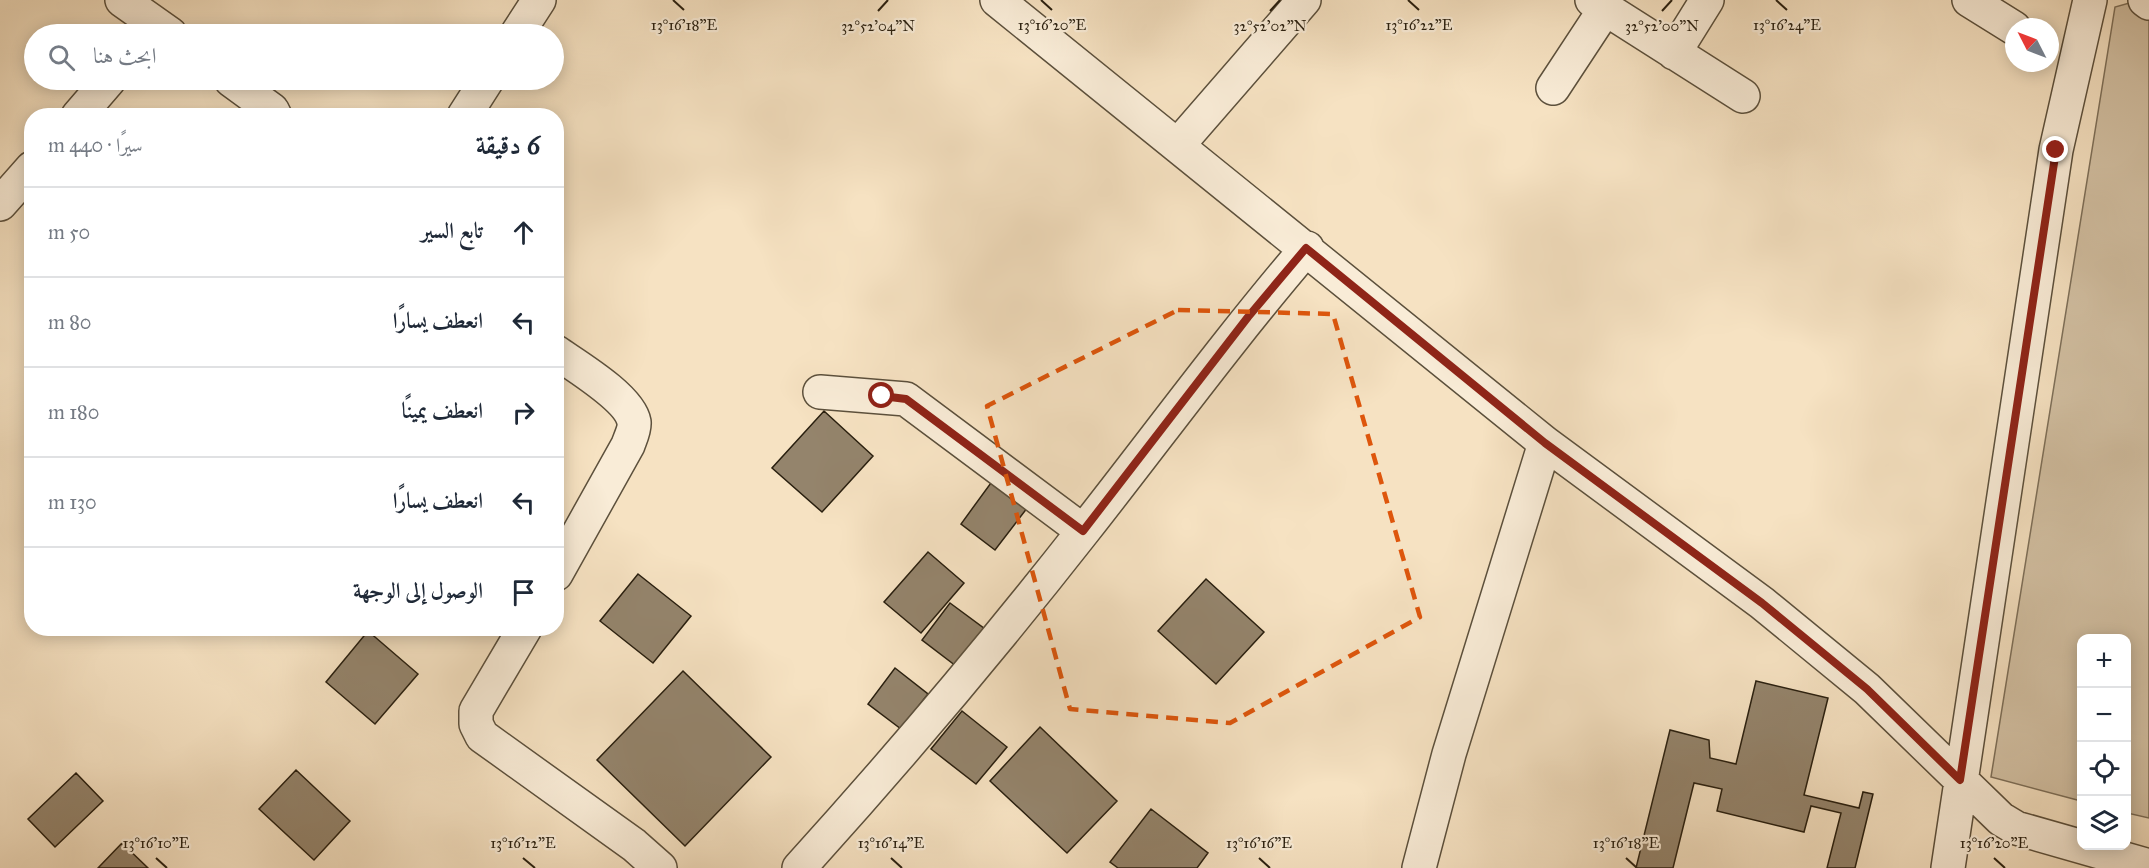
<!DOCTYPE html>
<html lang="ar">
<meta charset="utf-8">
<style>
:root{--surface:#fff;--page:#f2f2f3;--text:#1f2937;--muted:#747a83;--line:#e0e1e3}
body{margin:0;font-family:"IM FELL Great Primer",Amiri,serif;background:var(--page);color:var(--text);direction:rtl}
.controls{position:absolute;right:18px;bottom:18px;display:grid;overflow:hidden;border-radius:12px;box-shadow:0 3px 15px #0003}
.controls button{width:54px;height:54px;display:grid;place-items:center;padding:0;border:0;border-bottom:2px solid var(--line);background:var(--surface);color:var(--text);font:30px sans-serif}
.compass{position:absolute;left:2005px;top:18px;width:54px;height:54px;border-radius:50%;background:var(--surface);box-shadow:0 3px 15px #0003;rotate:312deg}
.stop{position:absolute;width:18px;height:18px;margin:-14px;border:4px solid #8f2418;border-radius:50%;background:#fff}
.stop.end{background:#8f2418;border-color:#fff;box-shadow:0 2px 6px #0008}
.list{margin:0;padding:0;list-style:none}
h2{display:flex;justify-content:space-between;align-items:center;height:78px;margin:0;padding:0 24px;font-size:26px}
h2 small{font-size:20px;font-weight:400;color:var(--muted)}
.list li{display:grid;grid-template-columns:39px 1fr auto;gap:18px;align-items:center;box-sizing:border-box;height:90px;padding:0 24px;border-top:2px solid var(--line)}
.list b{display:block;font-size:22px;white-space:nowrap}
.list em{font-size:20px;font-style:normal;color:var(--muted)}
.icon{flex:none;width:33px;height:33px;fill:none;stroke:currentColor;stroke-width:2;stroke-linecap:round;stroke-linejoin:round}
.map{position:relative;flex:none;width:2149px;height:868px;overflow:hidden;direction:ltr}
.search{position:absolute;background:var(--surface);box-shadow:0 3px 15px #0003;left:24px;top:24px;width:540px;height:66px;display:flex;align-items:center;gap:15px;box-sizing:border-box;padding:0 21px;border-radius:33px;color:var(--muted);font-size:22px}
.panel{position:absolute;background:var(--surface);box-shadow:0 3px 15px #0003;left:24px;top:108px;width:540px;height:528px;border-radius:24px;direction:rtl}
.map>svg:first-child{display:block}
</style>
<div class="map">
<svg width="2149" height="868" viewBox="0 0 2149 868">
<rect width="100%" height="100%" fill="#f6e2c2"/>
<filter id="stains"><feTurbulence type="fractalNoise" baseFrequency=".00333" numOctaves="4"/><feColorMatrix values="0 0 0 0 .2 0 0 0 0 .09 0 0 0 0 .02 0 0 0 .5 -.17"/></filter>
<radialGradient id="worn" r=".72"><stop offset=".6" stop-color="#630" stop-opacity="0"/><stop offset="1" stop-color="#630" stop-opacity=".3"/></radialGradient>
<path fill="#d3c1a4" stroke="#7e705a" stroke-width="1.5" d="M2140 0 2149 7V818L2127 813 2126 638H2082L2081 801 1991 777 2115 7Z"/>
<path fill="#94846c" stroke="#291f0f" stroke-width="1.5" d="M824 411 873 456 822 512 772 468Z
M996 476 1031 503 995 550 961 524Z
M928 552 964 583 921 633 884 602Z
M638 574 691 616 653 663 600 621Z
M1206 579 1264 632 1216 684 1158 631Z
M950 603 985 629 956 666 922 640Z
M368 631 418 674 375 724 326 682Z
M895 668 928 694 901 729 868 704Z
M683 671 771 757 685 846 597 760Z
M1756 681 1828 698 1804 795 1859 808 1863 792 1873 794 1855 868H1827L1841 813 1811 806 1804 832 1717 811 1722 789 1694 783 1673 868H1636L1670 730 1709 740 1710 758 1736 764Z
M962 711 1007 747 976 784 931 749Z
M1040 727 1117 801 1067 853 990 781Z
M296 770 350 821 314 860 259 809Z
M76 773 103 801 55 847 28 819Z
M1151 809 1208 853 1197 868H1118L1110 862Z
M122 843 148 868H98Z"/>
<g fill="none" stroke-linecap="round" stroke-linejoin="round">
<defs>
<path id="minor" d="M122 0 170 34
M997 0 1545 443 1762 603 1867 689 2001 819 2016 828 2149 866
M1592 0 1743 96
M1969 0 2014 28
M2145 0 2149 3
M517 34 539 0
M1674 53 1707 0
M231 80 272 110 275 116
M1553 88 1605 9
M78 116 109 80
M464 116 487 80
M1178 145 1304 0
M0 204 32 168
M556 352C576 366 630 398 634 422 635 429 630 439 628 445L556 574
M820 392 906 399 1083 531
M525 628 476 711V724L482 736 634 845 660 868
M799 868C898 759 994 645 1085 529 1159 435 1229 339 1307 248
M1419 868 1449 754 1545 443
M1948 868 2056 150 2090 0"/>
</defs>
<use href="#minor" stroke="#5c503c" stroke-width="36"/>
<use href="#minor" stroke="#f9ecd7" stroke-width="33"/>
</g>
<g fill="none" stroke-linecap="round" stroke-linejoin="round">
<path stroke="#8f2418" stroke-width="8" d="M882 396 906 399 1083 531 1248 317 1306 248 1545 443 1762 603 1867 689 1960 780 2056 150"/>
</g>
<path fill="none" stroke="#de560c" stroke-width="4.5" stroke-dasharray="12 8" stroke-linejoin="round" d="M1178 310 1333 314 1420 617 1230 723 1070 709 987 406Z"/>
<path fill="none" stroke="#291f0f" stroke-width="2" d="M673 0 684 10M1041 0 1052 10M1408 0 1419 10M1776 0 1787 10M878 11 888 0M1270 11 1280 0M1662 11 1672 0M156 858 167 868M523 858 535 868M891 858 902 868M1259 858 1270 868M1626 858 1637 868M1994 858 2005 868"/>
<g font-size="15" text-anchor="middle" fill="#291f0f" stroke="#f9ecd7" stroke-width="4.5" stroke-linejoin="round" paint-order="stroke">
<text x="684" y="30">13°16'18"E</text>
<text x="1052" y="30">13°16'20"E</text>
<text x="1419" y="30">13°16'22"E</text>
<text x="1787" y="30">13°16'24"E</text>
<text x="878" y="31">32°52'04"N</text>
<text x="1270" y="31">32°52'02"N</text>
<text x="1662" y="31">32°52'00"N</text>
<text x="156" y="848">13°16'10"E</text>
<text x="523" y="848">13°16'12"E</text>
<text x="891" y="848">13°16'14"E</text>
<text x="1259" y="848">13°16'16"E</text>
<text x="1626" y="848">13°16'18"E</text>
<text x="1994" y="848">13°16'20"E</text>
</g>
<rect width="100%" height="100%" filter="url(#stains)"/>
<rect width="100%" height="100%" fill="url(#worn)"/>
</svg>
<div class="controls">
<button>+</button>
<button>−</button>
<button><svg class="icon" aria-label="locate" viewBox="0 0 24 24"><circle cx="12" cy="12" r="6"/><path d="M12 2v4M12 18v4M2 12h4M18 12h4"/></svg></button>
<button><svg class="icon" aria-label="layers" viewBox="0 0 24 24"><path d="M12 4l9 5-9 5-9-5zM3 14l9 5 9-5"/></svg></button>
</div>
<svg class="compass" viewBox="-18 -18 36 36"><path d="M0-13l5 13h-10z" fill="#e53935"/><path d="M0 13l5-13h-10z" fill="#747a83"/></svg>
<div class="stop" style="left:882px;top:396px"></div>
<div class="stop end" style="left:2056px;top:150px"></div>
<div class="search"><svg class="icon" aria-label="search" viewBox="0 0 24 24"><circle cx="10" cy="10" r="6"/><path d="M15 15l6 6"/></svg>ابحث هنا</div>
<section class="panel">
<h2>6 دقيقة<small>سيرًا · 440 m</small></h2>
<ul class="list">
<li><svg class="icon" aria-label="ahead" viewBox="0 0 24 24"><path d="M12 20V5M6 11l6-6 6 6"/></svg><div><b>تابع السير</b></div><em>50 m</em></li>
<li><svg class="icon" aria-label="left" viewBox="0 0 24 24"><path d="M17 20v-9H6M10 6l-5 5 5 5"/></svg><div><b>انعطف يسارًا</b></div><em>80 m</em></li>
<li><svg class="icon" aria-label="right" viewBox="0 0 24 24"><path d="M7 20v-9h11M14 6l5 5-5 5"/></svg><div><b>انعطف يمينًا</b></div><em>180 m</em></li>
<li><svg class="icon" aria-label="left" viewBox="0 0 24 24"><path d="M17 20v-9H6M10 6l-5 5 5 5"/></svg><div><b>انعطف يسارًا</b></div><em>130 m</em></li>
<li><svg class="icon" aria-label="arrive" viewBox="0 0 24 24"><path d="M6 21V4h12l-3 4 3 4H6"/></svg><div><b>الوصول إلى الوجهة</b></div></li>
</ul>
</section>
</div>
